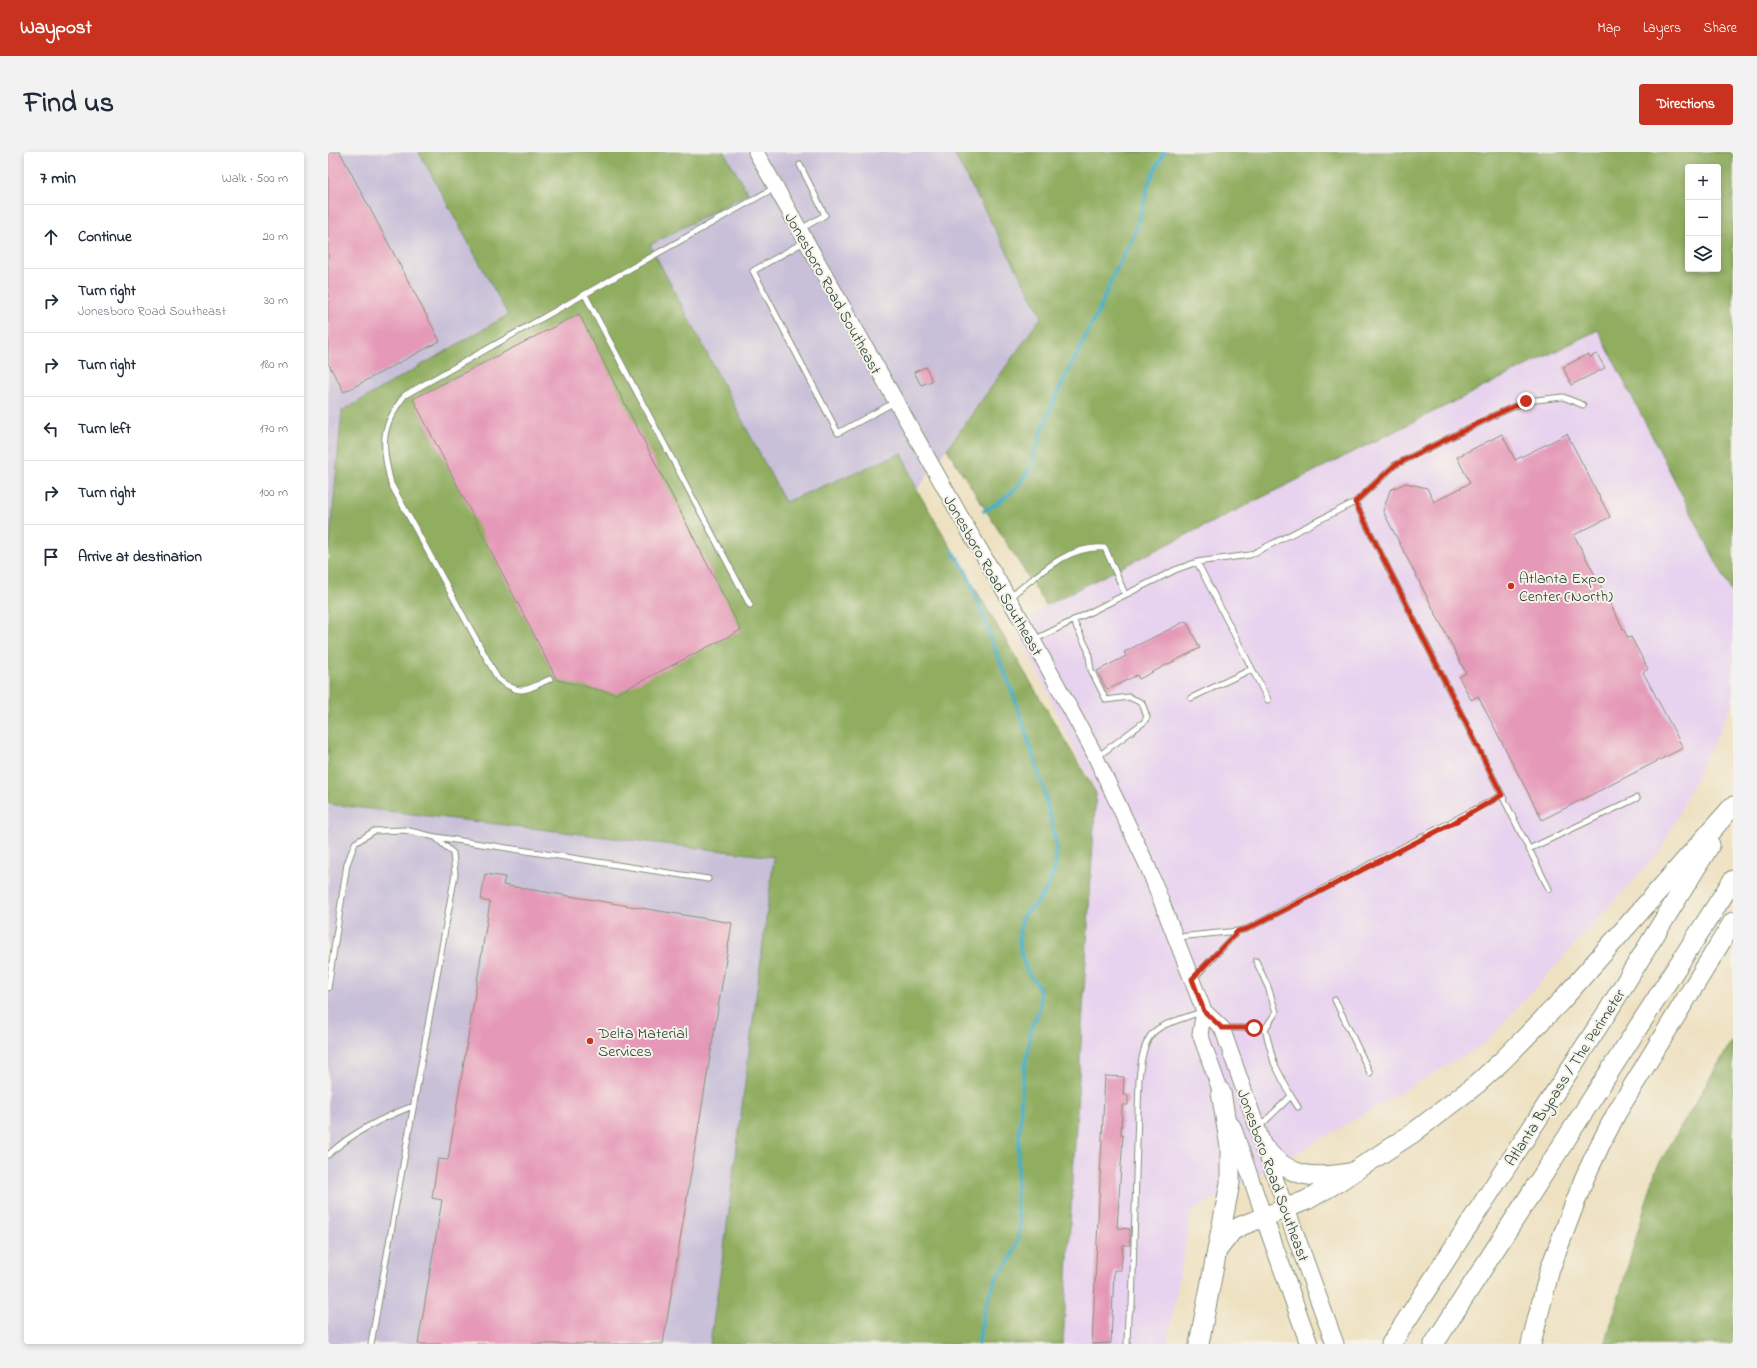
<!DOCTYPE html>
<meta charset="utf-8">
<style>
:root{--surface:#fff;--page:#f2f2f3;--text:#1f2937;--muted:#747a83;--line:#e0e1e3;--accent:#c8321e}
body{margin:0;font-family:"Indie Flower",sans-serif;background:var(--page);color:var(--text)}
.controls{position:absolute;right:12px;top:12px;display:grid;overflow:hidden;border-radius:4px;box-shadow:0 2px 6px #0003}
.controls button{width:36px;height:36px;display:grid;place-items:center;padding:0;border:0;border-bottom:1px solid var(--line);background:var(--surface);color:var(--text);font:20px sans-serif}
.stop{position:absolute;width:12px;height:12px;margin:-9px;border:3px solid #c8321e;border-radius:50%;background:#fff}
.stop.end{background:#c8321e;border-color:#fff;box-shadow:0 1px 4px #0008}
.list{margin:0;padding:0;list-style:none}
h2{display:flex;justify-content:space-between;align-items:center;height:52px;margin:0;padding:0 16px;font-size:17px}
h2 small{font-size:13px;font-weight:400;color:var(--muted)}
.list li{display:grid;grid-template-columns:26px 1fr auto;gap:12px;align-items:center;box-sizing:border-box;height:64px;padding:0 16px;border-top:1px solid var(--line)}
.list b{display:block;font-size:15px;white-space:nowrap}
.list p{margin:0;font-size:13px;white-space:nowrap;color:var(--muted)}
.list em{font-size:13px;font-style:normal;color:var(--muted)}
.icon{flex:none;width:22px;height:22px;fill:none;stroke:currentColor;stroke-width:2;stroke-linecap:round;stroke-linejoin:round}
.map{position:relative;flex:none;width:1405px;height:1192px;overflow:hidden;border-radius:4px}
header{display:flex;align-items:center;gap:24px;box-sizing:border-box;height:56px;padding:0 20px;background:var(--accent);color:#fff}
header strong{font-size:19px}
nav{display:flex;gap:22px;margin-inline-start:auto;font-size:14px}
.intro{display:flex;align-items:center;justify-content:space-between;box-sizing:border-box;height:96px;padding:0 24px}
h1{margin:0;font-size:28px}
.button{padding:10px 18px;border-radius:4px;background:var(--accent);color:#fff;font-size:14px;font-weight:700}
main{display:flex;gap:24px;padding:0 24px}
aside{flex:1;background:var(--surface);border-radius:4px;box-shadow:0 2px 6px #0003}
.map>svg:first-child{display:block}
</style>
<header>
<strong>Waypost</strong>
<nav><a>Map</a><a>Layers</a><a>Share</a></nav>
</header>
<div class="intro"><h1>Find us</h1><a class="button">Directions</a></div>
<main>
<aside>
<h2>7 min<small>Walk · 500 m</small></h2>
<ul class="list">
<li><svg class="icon" aria-label="ahead" viewBox="0 0 24 24"><path d="M12 20V5M6 11l6-6 6 6"/></svg><div><b>Continue</b></div><em>20 m</em></li>
<li><svg class="icon" aria-label="right" viewBox="0 0 24 24"><path d="M7 20v-9h11M14 6l5 5-5 5"/></svg><div><b>Turn right</b><p>Jonesboro Road Southeast</p></div><em>30 m</em></li>
<li><svg class="icon" aria-label="right" viewBox="0 0 24 24"><path d="M7 20v-9h11M14 6l5 5-5 5"/></svg><div><b>Turn right</b></div><em>180 m</em></li>
<li><svg class="icon" aria-label="left" viewBox="0 0 24 24"><path d="M17 20v-9H6M10 6l-5 5 5 5"/></svg><div><b>Turn left</b></div><em>170 m</em></li>
<li><svg class="icon" aria-label="right" viewBox="0 0 24 24"><path d="M7 20v-9h11M14 6l5 5-5 5"/></svg><div><b>Turn right</b></div><em>100 m</em></li>
<li><svg class="icon" aria-label="arrive" viewBox="0 0 24 24"><path d="M6 21V4h12l-3 4 3 4H6"/></svg><div><b>Arrive at destination</b></div></li>
</ul>
</aside>
<div class="map">
<svg width="1405" height="1192" viewBox="0 0 1405 1192">
<rect width="100%" height="100%" fill="#f7f3e8"/>
<filter id="ink" filterUnits="userSpaceOnUse"><feTurbulence type="fractalNoise" baseFrequency=".025" numOctaves="2"/><feDisplacementMap in="SourceGraphic" scale="8" xChannelSelector="R" yChannelSelector="G"/><feConvolveMatrix kernelMatrix="1 2 1 2 8 2 1 2 1" color-interpolation-filters="sRGB"/></filter>
<filter id="wash" filterUnits="userSpaceOnUse"><feTurbulence type="fractalNoise" baseFrequency=".012" numOctaves="4" result="noise"/><feDisplacementMap in="SourceGraphic" scale="16" xChannelSelector="R" yChannelSelector="G"/><feGaussianBlur stdDeviation="0.9" result="paint"/><feColorMatrix in="noise" values="0 0 0 0 0 0 0 0 0 0 0 0 0 0 0 0 0 1.4 0 .05"/><feComposite in="paint" operator="in"/></filter>
<g filter="url(#wash)">
<rect width="100%" height="100%" fill="#eee1c1"/>
<path fill="#e7d2ef" d="M1270 178 1405 443V550L1333 698 1157 891 942 1017 864 1059 839 1192H735L768 641 689 478 718 453Z"/>
<path fill="#c8bfd8" d="M0 0H631L714 164 589 338 396 1096 382 1192H0Z"/>
<path fill="#90ad60" stroke="#58754a" fill-rule="evenodd" d="M91 0H396L420 41 322 93 457 350 574 301 589 338 768 641 735 1192H382L396 1096 446 705 0 652V410L14 259 180 163Z
M625 0H1405V443L1270 178 718 453 619 297 714 164ZM1360 15H1390V117H1360Z
M1405 887V1192H1277L1328 1017Z"/>
<g fill="none" stroke-linecap="round" stroke-linejoin="round">
<path stroke="#46afc4" stroke-width="4" d="M656 359 673 349 688 336 700 320 712 283 727 246 771 158 786 122 804 87 811 68 821 30 836 0
M625 400 636 416 644 433 664 489 686 544 716 638 729 696 727 715 720 734 710 750 695 764 691 783 693 803 700 821 712 836V856L704 874 694 932 688 1051 692 1070 690 1089 682 1108 670 1123 662 1141 656 1160 650 1192"/>
</g>
<g id="blocks">
<path fill="#e598b7" d="M0 0H12L112 189 16 240 0 211Z
M251 162 413 478 288 542 229 528 85 247Z
M1260 202 1262 205 1269 202 1277 216 1243 233 1235 215Z
M598 215 604 229 593 233 586 220Z
M1174 282 1187 308 1239 282 1282 365 1246 383 1300 486 1303 485 1320 517 1315 520 1355 596 1214 668 1150 544 1143 548 1131 525 1138 521 1055 359 1062 338 1078 331 1099 336 1106 350 1142 331 1129 305Z
M858 469 872 496 811 527 809 523 779 538 769 519 798 504 796 500Z
M157 722 177 725 175 733 404 771 335 1192H90L114 1048 104 1046 110 1007 120 1008 162 750 153 748Z
M777 924 796 925 795 943H800V953H794L793 983H795L789 1076 802 1077V1093H795L793 1118H786L783 1191 764 1192Z"/>
</g>
</g>
<g filter="url(#ink)">
<use href="#blocks" fill-opacity="0" stroke="#868f7a" stroke-width="1"/>
<g fill="none" stroke-linecap="round" stroke-linejoin="round">
<defs>
<path id="lane" d="M472 13 497 63 473 77
M476 90 425 119 510 281 567 250
M257 143 422 453
M1027 350 1067 313 1167 263 1199 249 1235 245 1255 253
M869 410 940 548
M682 445C709 424 740 392 777 396L797 442
M745 468 760 498 763 518 778 548 801 545 814 551 819 565 816 570 769 605
M706 488 847 418 869 410 922 403 1027 350 1221 737
M222 527C197 538 194 545 170 527L63 332C54 293 51 276 77 243L446 36
M863 546 924 517
M108 685 380 727
M1201 697 1309 646
M910 779 919 777 1174 643
M850 785 910 779 865 827
M928 809 940 835 948 860 937 877
M0 836 19 712 27 691 46 679 77 678 107 685 125 701 127 722 43 1192
M1007 848 1042 921
M897 876H926L937 877
M937 877 946 911 963 944
M931 975 963 944 970 955
M0 1003C25 980 54 966 85 954
M799 1192 800 1164 804 1154 811 927C817 873 825 877 873 860"/>
<path id="secondary" d="M428 0 638 374 701 481 763 595 820 715 876 859 894 876 958 1057
M876 859 872 882 896 949
M905 974 936 1065"/>
<path id="primary" d="M958 1057 1007 1192
M936 1065 981 1192"/>
<path id="highway" d="M937 997C962 1026 984 1027 1020 1021
M891 1096 904 1079 913 1074 979 1048 1010 1030 1085 981 1149 932 1174 909 1233 849 1405 654
M871 1192 902 1031V995L893 940
M1063 1192 1278 862 1382 693
M1106 1192 1405 728
M1203 1192 1222 1117 1256 1027 1272 993 1289 960 1405 770"/>
</defs>
<use href="#lane" stroke="#868f7a" stroke-width="7"/>
<use href="#secondary" stroke="#868f7a" stroke-width="17"/>
<use href="#primary" stroke="#868f7a" stroke-width="19"/>
<use href="#highway" stroke="#868f7a" stroke-width="21"/>
<use href="#lane" stroke="#fff" stroke-width="5"/>
<use href="#secondary" stroke="#fff" stroke-width="15"/>
<use href="#primary" stroke="#fff" stroke-width="17"/>
<use href="#highway" stroke="#fff" stroke-width="19"/>
</g>
</g>
<g fill="none" stroke-linecap="round" stroke-linejoin="round" filter="url(#ink)">
<path stroke="#c8321e" stroke-width="5" d="M926 876H894L876 859 864 827 910 779 919 777 1125 671 1174 643 1027 350 1067 313 1167 263 1198 249"/>
</g>
<g fill="#c8321e" stroke="#f7f3e8" stroke-width="1.5">
<circle cx="1183" cy="434" r="4"/>
<circle cx="262" cy="889" r="4"/>
</g>
<g text-anchor="middle" stroke-width="4" stroke-linejoin="round" paint-order="stroke">
<g font-size="16" fill="#1f3d34" stroke="#f7f3e8">
<text transform="translate(506 141) rotate(61)" y="6">Jonesboro Road Southeast</text>
<text transform="translate(666 423) rotate(60)" y="6">Jonesboro Road Southeast</text>
<text transform="translate(1236 925) rotate(-57)" y="6">Atlanta Bypass / The Perimeter</text>
<text transform="translate(946 1023) rotate(70)" y="6">Jonesboro Road Southeast</text>
</g>
<g font-size="16" fill="#1f3d34" stroke="#f7f3e8" text-anchor="start">
<text x="1191" y="431">Atlanta Expo<tspan x="1191" dy="18">Center (North)</tspan></text>
<text x="270" y="886">Delta Material<tspan x="270" dy="18">Services</tspan></text>
</g>
</g>
</svg>
<div class="controls">
<button>+</button>
<button>−</button>
<button><svg class="icon" aria-label="layers" viewBox="0 0 24 24"><path d="M12 4l9 5-9 5-9-5zM3 14l9 5 9-5"/></svg></button>
</div>
<div class="stop" style="left:926px;top:876px"></div>
<div class="stop end" style="left:1198px;top:249px"></div>
</div>
</main>
